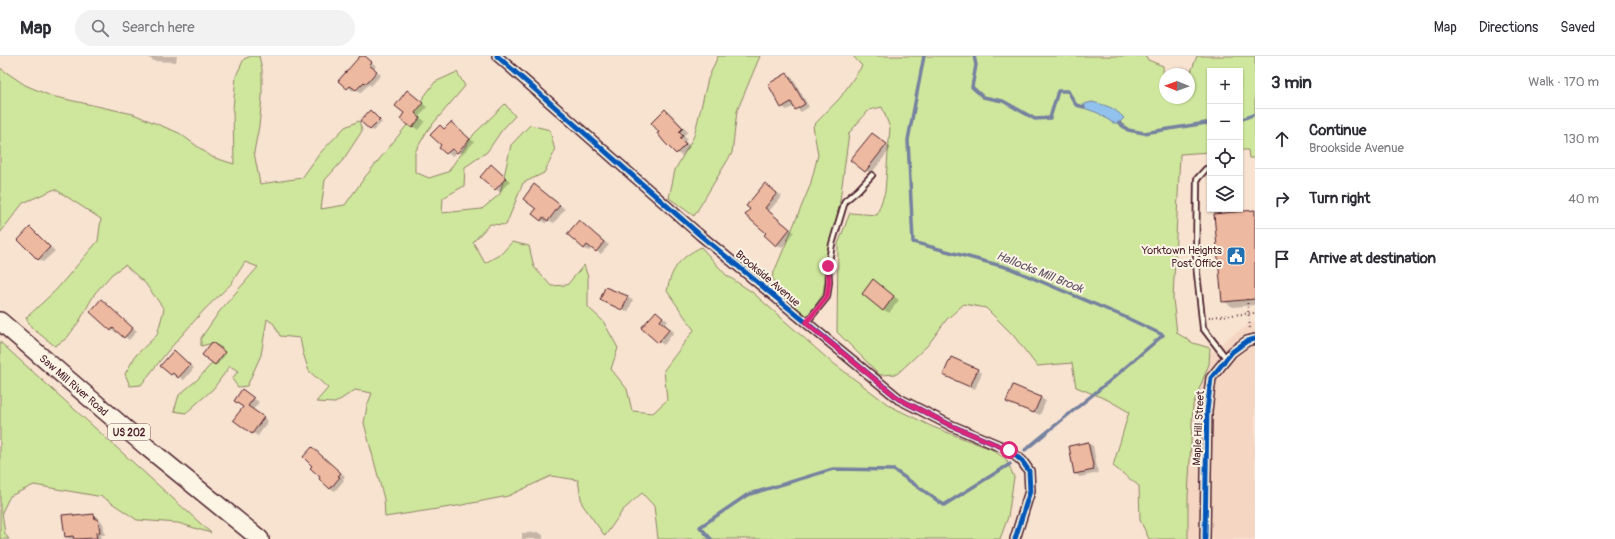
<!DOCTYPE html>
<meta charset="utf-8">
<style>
:root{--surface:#fff;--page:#f2f2f3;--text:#2b2b33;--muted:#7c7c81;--line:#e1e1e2}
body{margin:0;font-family:Pangolin,sans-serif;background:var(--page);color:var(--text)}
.controls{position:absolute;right:12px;top:12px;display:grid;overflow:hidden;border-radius:0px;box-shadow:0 1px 3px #0004}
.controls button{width:36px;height:36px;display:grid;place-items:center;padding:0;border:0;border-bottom:1px solid var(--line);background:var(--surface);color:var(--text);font:20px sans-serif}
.compass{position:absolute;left:1159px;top:12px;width:36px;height:36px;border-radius:50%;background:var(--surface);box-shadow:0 1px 3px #0004;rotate:271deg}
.stop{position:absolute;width:12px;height:12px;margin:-9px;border:3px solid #db2777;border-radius:50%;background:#fff}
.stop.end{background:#db2777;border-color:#fff;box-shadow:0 1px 4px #0008}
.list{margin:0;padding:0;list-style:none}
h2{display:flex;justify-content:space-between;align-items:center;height:52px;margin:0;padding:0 16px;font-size:17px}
h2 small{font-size:13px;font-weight:400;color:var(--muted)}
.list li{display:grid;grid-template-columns:26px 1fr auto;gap:12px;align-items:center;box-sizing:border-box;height:60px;padding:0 16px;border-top:1px solid var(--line)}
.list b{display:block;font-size:15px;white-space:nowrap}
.list p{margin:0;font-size:13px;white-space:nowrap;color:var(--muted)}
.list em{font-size:13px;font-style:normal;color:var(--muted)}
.icon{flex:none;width:22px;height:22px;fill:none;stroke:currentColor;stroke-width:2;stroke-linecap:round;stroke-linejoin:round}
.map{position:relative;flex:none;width:1255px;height:483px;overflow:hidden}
header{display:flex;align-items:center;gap:24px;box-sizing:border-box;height:56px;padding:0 20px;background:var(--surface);border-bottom:1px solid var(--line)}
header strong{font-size:19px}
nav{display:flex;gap:22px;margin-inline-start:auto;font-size:14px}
.search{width:280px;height:36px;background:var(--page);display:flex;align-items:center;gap:10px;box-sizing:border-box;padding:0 14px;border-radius:22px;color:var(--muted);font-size:15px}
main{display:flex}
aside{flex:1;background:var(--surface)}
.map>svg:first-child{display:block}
</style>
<header>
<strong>Map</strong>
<div class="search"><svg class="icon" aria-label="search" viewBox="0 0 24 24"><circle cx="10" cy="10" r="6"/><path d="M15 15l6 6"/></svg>Search here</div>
<nav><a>Map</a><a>Directions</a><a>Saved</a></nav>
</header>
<main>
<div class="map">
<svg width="1255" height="483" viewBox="0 0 1255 483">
<rect width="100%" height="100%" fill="#f8e3d1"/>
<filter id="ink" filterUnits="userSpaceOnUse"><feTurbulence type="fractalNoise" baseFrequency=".025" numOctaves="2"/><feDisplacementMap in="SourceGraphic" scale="8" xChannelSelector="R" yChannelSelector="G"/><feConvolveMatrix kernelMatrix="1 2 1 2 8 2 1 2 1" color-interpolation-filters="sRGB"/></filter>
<g filter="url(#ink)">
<path fill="#f5d6c3" d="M1255 265V483H1183L1189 333 1208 299 1229 281Z"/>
<path fill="#cfe79d" stroke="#8c8364" d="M251 0H259L262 13V42L259 70 254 96 260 128 302 122 320 97 345 71 359 65 362 75 343 104 325 124 321 153 345 149 365 121 407 69 420 46 435 26 457 16 465 30 427 75 415 96V116L429 122 448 116 474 78 505 48 515 60 502 74 487 96 465 111 464 130 443 142 442 157 482 153 500 138 511 89 530 69 550 74 555 95 544 117 523 127 506 169 490 168 473 186 485 207 501 198 512 186 529 190 534 211 551 230 567 229 584 209 588 221V251L603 265 618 292 611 313 627 333 632 355 653 357 667 344 664 314 694 274 667 235C672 211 680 202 701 191L726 219 752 236 829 304 890 350 933 371 991 393 1006 403 1014 421 1008 461 1000 483H658L654 450 642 437 623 454 605 480 582 448 578 424 551 420 508 440 457 450 385 461 384 443 364 367 367 350 372 337 355 334 335 347 316 346 328 332 309 315 303 297 300 282 280 280 274 268 267 263 261 299 247 330 238 331 232 323 238 315 230 310 213 333 186 357 174 355 179 339 198 323 213 306 222 292 213 287 201 290V282L219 256 258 211 245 206 231 228 204 254 167 296 141 329 130 330 125 318 136 299 157 279 164 253 145 227 125 209 112 218 95 237 80 264 67 282 55 290 32 272 26 262 56 234 98 185 101 163 55 133 23 147 0 177V12L25 29 51 40 133 58 179 77 212 101 234 108 233 53 236 20 244 3Z
M718 0H760L737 55 732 97 694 160 669 142 675 114 694 80 708 23Z
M853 0H1146L1148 4 1163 10 1164 41 1180 45 1181 42H1189V21L1197 0H1255V102H1249L1248 94H1240V15H1210V96L1180 98 1173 243 1177 277 1193 287 1210 292 1209 308 1193 349 1188 441V483H1149L1140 464 1139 430 1113 410 1129 356 1108 344 1076 331 1072 307 1037 310 1013 279 986 252 964 248 947 263 928 289 897 318 880 319 837 276 838 188 850 157 877 159 885 136 890 72 882 51 869 54 849 77 839 152 831 185 823 238 807 262 786 243 772 221 810 130 818 99 813 70 840 42 862 10Z
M0 286 211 477 178 467 137 464 103 441 34 429 10 440 2 456 5 478 9 483H0Z"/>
<path fill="#91c2ed" stroke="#75819f" d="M1092 46C1105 49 1114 51 1124 62L1119 67H1113L1098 57 1084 52V48Z"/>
<path fill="#0003" d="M149 0H177L176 6 154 5 149 2Z
M361 0 367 2 376 10 374 12 381 19 371 30 369 28 361 36 355 33 353 35 340 24Z
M787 18 792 21 809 51 801 56 794 50 787 54 782 51Z
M412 39 427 51 419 61 425 65 418 74 402 62Z
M665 54 670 57 688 76 684 79 687 83 685 85 690 91 682 100 677 97Z
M372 57 382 66 373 75 361 65Z
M451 67 474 86 462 99 457 96 452 100 440 92 442 89 440 70 445 73Z
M877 81 891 92 871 118 852 104Z
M492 110 510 125 500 136 495 133Z
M765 128 782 140 769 155 794 176 782 192 777 189 768 177 747 159Z
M540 133 565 153 554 167 548 164 546 167 541 164 538 153Z
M1255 155V249L1233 251 1223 245Z
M579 165 609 189 601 198 592 192 589 195 584 193Z
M30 173 35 176 55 195 43 206 38 203Z
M878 228 899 244 889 257 884 254Z
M606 232 633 244 628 256 601 244Z
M101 244 137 275 129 284 118 275 117 277 112 274Z
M656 256 668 265 665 268 674 276 664 289 659 286Z
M214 288 226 298 217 309 215 308Z
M179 298 194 312 184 324 178 320 176 321 172 318Z
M977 314 982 317 975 333 949 321Z
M248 338 259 346 253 354 268 365 258 380 253 377 244 351Z
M1041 342 1046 345 1040 359 1007 346Z
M1088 387 1093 390 1098 417 1080 421 1075 418 1070 391Z
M312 392 345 420 343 423 344 424 335 435 330 432 314 410Z
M73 459 77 461 94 459 99 462V464L103 467 105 479H101V483H70L65 480Z
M538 476 543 479V483H522V477Z"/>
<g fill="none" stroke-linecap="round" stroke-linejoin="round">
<path stroke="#75819f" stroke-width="3.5" d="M924 0 908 84 913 186 1009 212 1125 261 1163 279 1112 323 1025 394
M974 0 976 9 972 31 983 41 1003 45 1035 63 1050 62 1058 35H1068L1076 49 1084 51
M1240 64 1255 58
M1119 67 1128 74 1144 77 1206 67 1210 68
M711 483 700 471 747 439 833 413 894 414 944 449 1010 408"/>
</g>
<path fill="#eeb9a1" stroke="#4a1f2b" d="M360 0H365L372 6 369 9 377 15 366 28 364 26 356 34 350 30 347 33 338 25Z
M787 17 805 48 795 54 791 46 781 52 768 28Z
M407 34 423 47 415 57 420 62 412 72 400 63 404 57 395 50Z
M665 53 683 72 679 76 683 80 680 82 686 88 676 98 665 87 657 77 659 76 651 67Z
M370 54 380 64 370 74 360 65Z
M451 66 470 83 457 97 452 93 446 98 439 92 441 89 430 79 440 69 444 73Z
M872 77 887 88 865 116 850 104Z
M491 108 506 122 495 134 480 121Z
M765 127 777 137 765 152 790 173 776 190 764 179 766 177 745 159 750 153 746 150Z
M534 128 560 149 548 165 543 161 541 165 532 158 536 153 523 143Z
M1255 154V243L1222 246 1214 158Z
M579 164 604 186 596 196 587 189 584 193 567 178Z
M30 171 50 191 38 204 18 184Z
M873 223 894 240 883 255 862 238Z
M605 231 628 240 622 254 600 244Z
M101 243 133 272 124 282 113 272 111 275 90 256Z
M656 255 663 261 660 265 670 273 658 287 641 272Z
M212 286 225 296 215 309 202 299Z
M174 294 190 309 178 322 173 317 171 319 160 310Z
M951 301 978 313 970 331 943 319Z
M1013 329 1041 341 1034 357 1006 346Z
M242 333 254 342 248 350 264 361 252 378 233 364 243 351 234 345Z
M1088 386 1094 414 1074 418 1069 390Z
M312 391 341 417 338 420 340 421 330 433 319 423 320 421 310 412 312 410 303 401Z
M73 458 74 460 94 458 95 463H98L100 476 96 477 97 482 74 483 73 480 65 481 62 459Z"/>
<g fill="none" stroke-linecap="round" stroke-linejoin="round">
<defs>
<path id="lane" d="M1210 113H1206L1197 123 1196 208 1203 272 1226 302
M806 267 827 241 829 226 828 210 832 188 845 145 858 134 872 119"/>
<path id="street" d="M497 0 700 179 899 343 952 370 1009 394 1022 405 1029 415 1030 435 1015 483
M1205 483 1207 355 1211 322 1232 296 1247 285 1255 283"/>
<path id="highway" d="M0 265 148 392 260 483"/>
</defs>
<use href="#lane" stroke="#4a1f2b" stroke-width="8"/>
<use href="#street" stroke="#4a1f2b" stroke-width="12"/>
<use href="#highway" stroke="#4a1f2b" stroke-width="20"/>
<path stroke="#4a1f2b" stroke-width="2" stroke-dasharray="1 3" stroke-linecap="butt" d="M1247 243 1250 273
M1209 261 1254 257"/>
<use href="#lane" stroke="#fcf5e5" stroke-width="4.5"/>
<use href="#street" stroke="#fcf5e5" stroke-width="9"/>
<use href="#highway" stroke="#fcf5e5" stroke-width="17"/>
<defs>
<path id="cycleway" d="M497 0 700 179 899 343 952 370 1009 394 1022 405 1029 415 1030 435 1015 483
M1205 483 1207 355 1211 322 1232 296 1247 285 1255 283"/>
</defs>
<use href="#cycleway" stroke="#fcf5e5" stroke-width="8"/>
<use href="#cycleway" stroke="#0057b8" stroke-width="5"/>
</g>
</g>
<g fill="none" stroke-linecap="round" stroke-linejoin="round" filter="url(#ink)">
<path stroke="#db2777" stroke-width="5" d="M828 210 829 226 827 241 806 267 899 343 952 370 1009 394"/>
</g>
<defs>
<symbol id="civic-square" viewBox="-11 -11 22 22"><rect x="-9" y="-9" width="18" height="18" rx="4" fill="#1f6fb2" stroke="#fcf5e5"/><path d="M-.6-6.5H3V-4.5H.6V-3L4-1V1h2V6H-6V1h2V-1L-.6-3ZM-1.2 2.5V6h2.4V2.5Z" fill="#fff"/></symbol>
</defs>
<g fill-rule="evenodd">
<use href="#civic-square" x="1225" y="189" width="22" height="22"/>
</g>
<g text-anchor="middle" stroke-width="4" stroke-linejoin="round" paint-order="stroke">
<rect fill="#fcf5e5" stroke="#7f5f63" stroke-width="1" x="108" y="368" width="42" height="16" rx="3"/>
<g font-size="10" font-weight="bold" fill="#4a1f2b">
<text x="129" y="380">US 202</text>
</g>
<g font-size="11" fill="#4a1f2b" stroke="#fcf5e5" text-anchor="end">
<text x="1222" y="198">Yorktown Heights<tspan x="1222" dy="13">Post Office</tspan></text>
</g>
<g font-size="11" fill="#4a1f2b" stroke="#fcf5e5">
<text transform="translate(768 222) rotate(40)" y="4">Brookside Avenue</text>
<text transform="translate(74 329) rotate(41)" y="4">Saw Mill River Road</text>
<text transform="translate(1198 372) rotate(-87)" y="4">Maple Hill Street</text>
</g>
<g font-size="12" font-style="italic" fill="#5f5065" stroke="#fcf5e5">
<text transform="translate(1040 216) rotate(22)" y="4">Hallocks Mill Brook</text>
</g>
</g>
</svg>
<div class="controls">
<button>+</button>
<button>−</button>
<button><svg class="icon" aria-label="locate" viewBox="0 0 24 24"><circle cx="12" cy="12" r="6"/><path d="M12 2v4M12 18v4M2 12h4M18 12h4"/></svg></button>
<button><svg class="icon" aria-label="layers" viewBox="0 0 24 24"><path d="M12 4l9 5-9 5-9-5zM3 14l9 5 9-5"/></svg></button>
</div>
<svg class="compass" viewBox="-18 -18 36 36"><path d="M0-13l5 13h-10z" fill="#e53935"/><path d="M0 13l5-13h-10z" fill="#7c7c81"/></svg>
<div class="stop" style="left:1009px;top:394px"></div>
<div class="stop end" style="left:828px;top:210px"></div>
</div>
<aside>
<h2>3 min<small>Walk · 170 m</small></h2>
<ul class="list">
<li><svg class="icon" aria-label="ahead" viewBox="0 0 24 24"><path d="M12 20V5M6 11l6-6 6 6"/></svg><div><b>Continue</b><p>Brookside Avenue</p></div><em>130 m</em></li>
<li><svg class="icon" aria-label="right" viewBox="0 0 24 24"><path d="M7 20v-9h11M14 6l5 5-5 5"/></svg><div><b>Turn right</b></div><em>40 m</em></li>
<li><svg class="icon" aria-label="arrive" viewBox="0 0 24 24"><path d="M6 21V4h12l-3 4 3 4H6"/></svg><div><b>Arrive at destination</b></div></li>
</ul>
</aside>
</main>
